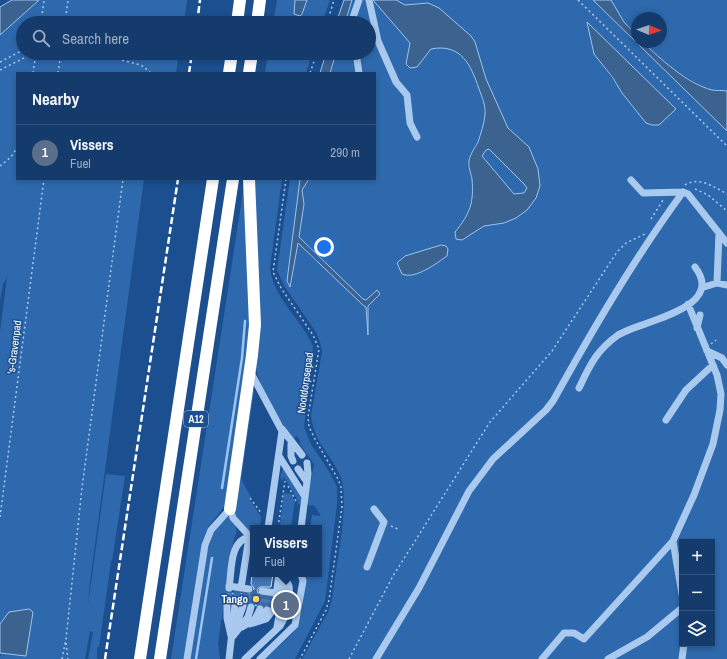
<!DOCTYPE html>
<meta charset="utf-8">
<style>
:root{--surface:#143b6b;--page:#1d4271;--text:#f1f3f6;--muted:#9dadc1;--line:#33557e;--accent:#d6ab8b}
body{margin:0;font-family:"Archivo Narrow",sans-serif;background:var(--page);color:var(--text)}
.controls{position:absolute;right:12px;bottom:12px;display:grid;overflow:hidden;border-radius:0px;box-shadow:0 2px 6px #0003}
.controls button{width:36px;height:36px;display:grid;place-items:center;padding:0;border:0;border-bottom:1px solid var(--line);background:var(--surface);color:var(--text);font:20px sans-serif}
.compass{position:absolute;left:631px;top:12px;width:36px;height:36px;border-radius:50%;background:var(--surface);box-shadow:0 2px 6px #0003;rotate:92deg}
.you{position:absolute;left:324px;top:247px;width:14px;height:14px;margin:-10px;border:3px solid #fff;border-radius:50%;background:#1a73e8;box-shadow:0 0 0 6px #1a73e833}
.badge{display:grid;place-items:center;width:26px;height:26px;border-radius:50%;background:var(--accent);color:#fff;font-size:13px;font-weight:700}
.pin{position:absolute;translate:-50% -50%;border:2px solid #fff;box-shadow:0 1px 4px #0006}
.popup{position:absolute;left:250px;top:525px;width:72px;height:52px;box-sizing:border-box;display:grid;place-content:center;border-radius:0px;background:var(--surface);filter:drop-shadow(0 1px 3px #0005);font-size:13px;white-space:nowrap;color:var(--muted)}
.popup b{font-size:15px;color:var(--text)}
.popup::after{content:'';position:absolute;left:50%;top:100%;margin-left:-8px;border:8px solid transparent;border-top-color:var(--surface)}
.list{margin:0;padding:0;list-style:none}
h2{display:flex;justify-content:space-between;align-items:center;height:52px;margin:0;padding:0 16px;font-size:17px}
h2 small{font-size:13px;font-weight:400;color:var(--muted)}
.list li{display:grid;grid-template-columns:26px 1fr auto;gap:12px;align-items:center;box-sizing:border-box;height:56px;padding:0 16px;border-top:1px solid var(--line)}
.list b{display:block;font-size:15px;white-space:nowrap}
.list p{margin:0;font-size:13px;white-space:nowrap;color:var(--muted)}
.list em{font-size:13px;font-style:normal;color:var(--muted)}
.icon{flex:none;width:22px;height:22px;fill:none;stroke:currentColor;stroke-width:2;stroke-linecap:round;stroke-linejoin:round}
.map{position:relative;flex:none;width:727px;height:659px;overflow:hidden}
.search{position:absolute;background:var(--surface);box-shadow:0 2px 6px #0003;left:16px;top:16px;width:360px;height:44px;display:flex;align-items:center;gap:10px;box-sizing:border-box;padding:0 14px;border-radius:22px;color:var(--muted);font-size:15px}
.panel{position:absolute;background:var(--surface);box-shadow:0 2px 6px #0003;left:16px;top:72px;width:360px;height:108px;border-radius:0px}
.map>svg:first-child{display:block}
</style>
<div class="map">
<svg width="727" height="659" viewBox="0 0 727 659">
<rect width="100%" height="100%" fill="#1b4f8f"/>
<path fill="#2e69ad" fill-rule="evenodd" d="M39 0H187L184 23H23V53H179L176 73H17V179H144L90 582 88 605 106 474 125 476 112 561H110L111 562 99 647H97V659H88L93 632 90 631 85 659H0L6 616 0 624V331L7 278 3 284 0 301V35Z
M277 0H295L294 14H302L307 0H330L322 23H273Z
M352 0H593L727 131V659H302L328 612 332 600C335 571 350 503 341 478 332 454 314 444 311 415L322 352 320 342 316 332 285 287 277 270 290 179H300L287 281 291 284 304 204 302 190 309 179H375V73H330L336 53H369V23H345ZM589 24 637 113 600 62ZM682 542H712V644H682Z
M611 0H727V91L712 90 703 87 671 68 643 42H661V18H637V36L624 22Z
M268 53H312L306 73H265Z
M245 179 252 311 226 504 209 526 202 542 184 659H171Z
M252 179H282L270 268C273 298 302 320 313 346L304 427 311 444 330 473 337 487V504L325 601 295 659H265L292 634 299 624 306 582 305 574H319V528H310L312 515 321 516 314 505H311V507L307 503 314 464 299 443 300 441 297 436 294 438 297 443C279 420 263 397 256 369Z
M251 386 254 391 241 479 251 497 249 498 261 517 260 528H253V535L236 518 234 512Z
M283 468 301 497V503L297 505 298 501 284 477 283 481 280 477Z
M284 493 291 494 295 501 291 527 280 525Z
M228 517C240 530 237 529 233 543L218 643 220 659H190L206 555 213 533 217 527Z"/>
<path fill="#3c6290" stroke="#9cc4f0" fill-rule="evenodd" d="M12 0H39L0 35V7Z
M295 0H307L302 14 300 16 294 14Z
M344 0H352L345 23H336Z
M373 0H396L405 5 428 3 439 8 471 36 475 42 486 79 508 128 529 147 533 157 538 169 540 186 536 198 527 210 516 218 504 223 484 226 462 240 456 239 455 232C470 214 474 203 472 179 471 173 468 167 469 161 470 154 475 148 478 142 481 133 484 124 485 115 486 106 482 97 479 89 471 65 461 43 431 49L417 67 410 68 406 64 410 43ZM489 149 524 184 527 188 524 193 514 194 482 156 486 150Z
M593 0H611L624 22 637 36V42H643C660 59 688 84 712 90 717 91 722 90 727 91V131Z
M587 22 676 109 659 125H652L646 123 622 93 613 78 594 54Z
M326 53H336L330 73H320Z
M300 179H309L302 190 304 204 299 237 363 299 366 300 377 290 380 294 368 306V335L366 307 364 306 298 243 290 287 287 281Z
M441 245 446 246 448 249 447 256C437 263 415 280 402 274L397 263 405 256Z
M29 609 33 612 26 656 0 653V624L9 612Z"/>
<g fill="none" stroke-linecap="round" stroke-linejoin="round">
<path stroke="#9cc4f0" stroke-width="2.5" d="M222 488 242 358 245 321
M196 659 212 558"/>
</g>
<path fill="#4478b7" stroke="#cfe3fa" d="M252 574H273L271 587H260L257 590 258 593 275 600 293 601 292 612 289 608 284 609 281 606H264L260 604 256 606 252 602 247 604 244 601 239 603 236 600 231 602 226 599 227 593 249 594 253 592 254 588 251 584Z"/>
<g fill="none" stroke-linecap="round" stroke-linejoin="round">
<path stroke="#3d69a0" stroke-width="7" stroke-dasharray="7 3.5" stroke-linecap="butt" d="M227 604 229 588
M235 605 238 589
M243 606 246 591
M251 607 254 590
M260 609 262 593
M267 610 269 594
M273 610 276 595
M280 611 283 596
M287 613 290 597"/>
<path stroke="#a9c9ee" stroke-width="1.5" stroke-dasharray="2 3" stroke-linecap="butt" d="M578 0 727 146
M41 23 44 0
M65 23 68 0
M327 23 334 0
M93 53 141 65 151 73
M0 62 23 50
M0 70 34 53
M33 73 36 53
M58 73 61 53
M310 73 317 53
M0 166 11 157 17 148
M286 179 273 272 281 288 313 335 319 349 308 417 309 427 315 439 338 479 341 487 342 507 329 600 326 610 300 659
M685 185C699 176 714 187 727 194
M695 189 708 195 727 211
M651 219 663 200
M711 344 716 340
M288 486 296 501
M250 498 262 514
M0 517 44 179
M277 526 287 528
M391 526 398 529
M278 527 285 481
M66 643 68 659
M62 659 66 639 82 488 123 179
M349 659 393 576 490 422 552 351 617 252 626 243 645 234"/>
<path stroke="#a9c9ee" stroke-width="7" d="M369 0 378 41 396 82 407 95 410 123 417 137
M351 23 359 0
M356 53 359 73
M631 180 643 193 683 192 688 194 727 243
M717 283 719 233
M704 287 717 283 727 285
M697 328 700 315
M707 351 722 358 727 365
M251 373 282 431 268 528
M579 388C590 365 596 351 618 335 640 321 727 309 695 267
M666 420 686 390 713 365
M282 429 302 455
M291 443V456L293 461
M279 456 305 497 301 528
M298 469 307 482
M305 497 308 474 307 463
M230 509 233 518 252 539
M367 567 384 522 374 509
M282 574 283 596
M284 574 289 586 290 597
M229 586 249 589
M229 588C232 572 229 541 249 537L241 588
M262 591 276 593
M682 594 673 541 694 495 713 444 720 410 721 394 717 375 688 304
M276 595 279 574
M227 604V618L231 636
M259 620 264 616 267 610
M250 624 266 619 273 610
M242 627 255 619 260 609
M277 627 280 611
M235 628 243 606
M233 636 248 617 251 607
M187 659 205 545 211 530 230 509
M229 659 235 605
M245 659 280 626 287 613
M260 659 295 625 303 581 301 574
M376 659 419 588 469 491 493 459 546 410 553 401C593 329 634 259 683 192
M542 659 564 633H574L584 639 673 541
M608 659 647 637 682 608
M682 659 684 644"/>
<path stroke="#fff" stroke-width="12" d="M237 23 240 0
M257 23 260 0
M229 73 232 53
M249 73 252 53
M230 509 252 355 255 325 249 179
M140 659 213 179
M160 659 233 179"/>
<path stroke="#fff" stroke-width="2.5" stroke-dasharray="7 3" stroke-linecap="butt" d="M197 23 200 0
M189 73 192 53
M105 659 178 179"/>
</g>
<circle fill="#ffd166" stroke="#1b4f8f" stroke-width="1.5" cx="256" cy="599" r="4"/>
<g text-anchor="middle" stroke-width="3" stroke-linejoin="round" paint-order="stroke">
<rect fill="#1b4f8f" stroke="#bbcadd" stroke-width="1" x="184" y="411" width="24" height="16" rx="3"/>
<g font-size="10" font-weight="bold" fill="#fff">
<text x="196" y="423">A12</text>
</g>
<g font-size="11" fill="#fff" stroke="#1b4f8f">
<text transform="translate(14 347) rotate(-83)" y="4">'s-Gravenpad</text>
<text transform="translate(305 383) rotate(-82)" y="4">Nootdorpsepad</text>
</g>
<g font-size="11" font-weight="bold" fill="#fff" stroke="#1b4f8f" text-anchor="end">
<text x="248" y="603">Tango</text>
</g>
</g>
</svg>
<div class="controls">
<button>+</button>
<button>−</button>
<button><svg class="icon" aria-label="layers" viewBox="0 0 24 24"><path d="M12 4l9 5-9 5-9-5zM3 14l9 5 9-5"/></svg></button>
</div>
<svg class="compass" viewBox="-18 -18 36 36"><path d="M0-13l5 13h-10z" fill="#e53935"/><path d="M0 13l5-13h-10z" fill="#9dadc1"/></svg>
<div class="you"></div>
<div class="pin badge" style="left:286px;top:605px;background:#5c6f8a">1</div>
<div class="popup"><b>Vissers</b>Fuel</div>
<div class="search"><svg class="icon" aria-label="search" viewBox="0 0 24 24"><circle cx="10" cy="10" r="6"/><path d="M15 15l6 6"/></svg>Search here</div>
<section class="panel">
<h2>Nearby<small></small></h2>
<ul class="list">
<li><span class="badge" style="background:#5c6f8a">1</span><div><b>Vissers</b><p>Fuel</p></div><em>290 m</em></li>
</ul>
</section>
</div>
